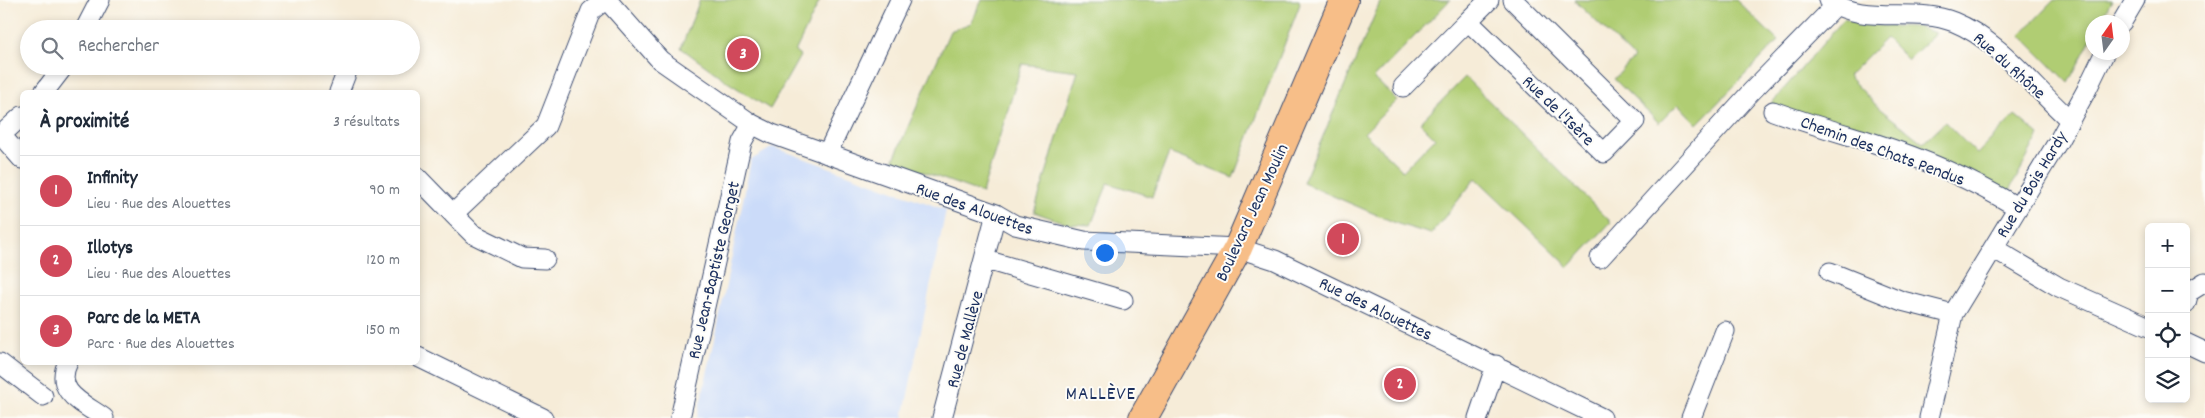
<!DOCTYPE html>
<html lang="fr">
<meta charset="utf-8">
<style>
:root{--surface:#fff;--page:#f2f2f3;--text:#1f2937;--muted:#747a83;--line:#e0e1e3;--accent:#d1495b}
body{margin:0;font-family:Dekko,sans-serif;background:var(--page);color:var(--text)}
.controls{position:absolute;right:15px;bottom:15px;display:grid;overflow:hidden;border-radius:8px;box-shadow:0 2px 8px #0003}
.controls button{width:45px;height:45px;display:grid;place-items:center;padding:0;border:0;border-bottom:1px solid var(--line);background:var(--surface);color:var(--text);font:25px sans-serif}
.compass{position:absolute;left:2085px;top:15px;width:45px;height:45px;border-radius:50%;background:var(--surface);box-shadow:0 2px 8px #0003;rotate:14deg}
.you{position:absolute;left:1104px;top:252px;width:18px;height:18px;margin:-12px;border:4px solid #fff;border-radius:50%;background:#1a73e8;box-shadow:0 0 0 8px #1a73e833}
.badge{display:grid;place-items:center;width:32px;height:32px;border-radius:50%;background:var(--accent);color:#fff;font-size:16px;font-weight:700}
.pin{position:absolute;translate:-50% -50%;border:2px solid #fff;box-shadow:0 1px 5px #0006}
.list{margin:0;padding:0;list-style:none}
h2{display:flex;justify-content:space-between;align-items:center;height:65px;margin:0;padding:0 20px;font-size:21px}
h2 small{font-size:16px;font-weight:400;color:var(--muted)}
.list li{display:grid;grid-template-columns:32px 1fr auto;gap:15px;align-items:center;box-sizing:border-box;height:70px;padding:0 20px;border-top:1px solid var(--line)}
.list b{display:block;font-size:19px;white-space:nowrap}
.list p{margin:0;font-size:16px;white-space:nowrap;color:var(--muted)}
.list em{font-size:16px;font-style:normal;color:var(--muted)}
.icon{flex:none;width:28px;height:28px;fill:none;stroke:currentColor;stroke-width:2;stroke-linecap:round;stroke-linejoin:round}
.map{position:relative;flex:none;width:2205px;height:418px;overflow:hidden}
.search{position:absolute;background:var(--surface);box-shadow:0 2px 8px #0003;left:20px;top:20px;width:400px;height:55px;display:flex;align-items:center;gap:12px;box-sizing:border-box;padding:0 18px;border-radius:28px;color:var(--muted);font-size:19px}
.panel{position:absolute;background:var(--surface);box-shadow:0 2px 8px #0003;left:20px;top:90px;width:400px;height:275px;border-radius:8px}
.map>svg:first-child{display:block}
</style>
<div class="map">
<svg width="2205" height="418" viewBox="0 0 2205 418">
<rect width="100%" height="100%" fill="#fdfcf7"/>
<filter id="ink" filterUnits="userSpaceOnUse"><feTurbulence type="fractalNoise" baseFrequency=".02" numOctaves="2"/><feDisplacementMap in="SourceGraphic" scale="10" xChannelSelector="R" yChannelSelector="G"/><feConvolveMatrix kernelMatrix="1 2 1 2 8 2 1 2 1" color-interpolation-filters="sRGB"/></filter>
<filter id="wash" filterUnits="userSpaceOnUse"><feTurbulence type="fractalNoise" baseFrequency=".0096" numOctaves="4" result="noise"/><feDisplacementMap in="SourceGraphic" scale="20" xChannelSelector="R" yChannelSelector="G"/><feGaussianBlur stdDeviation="1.12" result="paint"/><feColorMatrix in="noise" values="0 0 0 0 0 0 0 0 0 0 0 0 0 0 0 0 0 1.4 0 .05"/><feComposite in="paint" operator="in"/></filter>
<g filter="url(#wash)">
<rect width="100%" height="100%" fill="#f6ecd8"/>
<path fill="#cbdbf9" d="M773 147 946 210 903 418H697L717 330 751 160Z"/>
<path fill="#b0cd73" stroke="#667e68" d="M700 0H820L795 52 800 56 770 109 729 83 681 48Z
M982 0H1299L1300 4 1233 178 1169 153 1152 197 1108 183 1091 225 1068 224 1034 212 1078 71 1022 64 982 193 893 161 950 31 971 23Z
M1381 0H1450L1374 78 1397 100 1364 133 1403 171 1435 138 1420 123 1465 77 1611 222 1569 267 1476 178 1431 234 1398 224 1303 183Z
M1574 0H1736L1778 41 1697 124 1678 104 1659 123 1614 79 1634 58Z
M2054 0H2112L2100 22H2092V37L2068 83 2020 35Z
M1844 19 1864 25 1918 27 1936 33 1908 60 1886 38 1848 76 1880 109 1923 143 1945 122 1977 154 2015 115 2039 135 2008 194 1770 105Z"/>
</g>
<g filter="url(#ink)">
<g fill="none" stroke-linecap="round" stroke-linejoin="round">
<defs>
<path id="street" d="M607 0 660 60 752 124 772 134 996 214 1015 225 1084 241 1238 248 1275 260 1602 418
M1829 0C1863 26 1913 6 1954 22 1999 40 2034 88 2070 120
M1468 21 1489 0
M2122 22 2135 0
M85 29 100 0
M1403 87 1468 21 1604 153 1635 121 1513 0
M44 92 64 66
M339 92 349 66
M1773 111C1806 123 1838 132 1871 142 1922 158 1971 179 2017 207
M1 135 22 159
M0 136 22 116
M827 154 900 0
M418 178 453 214
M1993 248 2059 287 2149 327
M1600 258 1752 91 1836 5
M545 259 522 258 473 234 453 214 546 126 591 11 605 0
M986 260 1123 300
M1830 272 1902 301 1953 314
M2186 303 2189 292 2205 282
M2186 343 2205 352
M418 357 543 418
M68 362C53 392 83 403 104 418
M0 363 43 396
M680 418 742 142 752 124
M942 418 996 214
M1478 418 1496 365
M1691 418 1725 331
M1929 418 1953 314 2059 140 2086 91 2105 52"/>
<path id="primary" d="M1143 418 1238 248 1344 0"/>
</defs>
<use href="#street" stroke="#3c4b70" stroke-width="21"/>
<use href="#primary" stroke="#3c4b70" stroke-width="30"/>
<use href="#street" stroke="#fff" stroke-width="19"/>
<use href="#primary" stroke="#f7be88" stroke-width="28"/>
</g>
</g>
<g text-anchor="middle" stroke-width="4" stroke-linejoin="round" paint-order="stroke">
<g font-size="18" fill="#1b2f5e" stroke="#fdfcf7">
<text transform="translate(2010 65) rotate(42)" y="6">Rue du Rhône</text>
<text transform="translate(1559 110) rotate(44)" y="6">Rue de l'Isère</text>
<text transform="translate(1883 150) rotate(20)" y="6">Chemin des Chats Pendus</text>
<text transform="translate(2031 184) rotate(-59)" y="6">Rue du Bois Hardy</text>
<text transform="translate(975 208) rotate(20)" y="6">Rue des Alouettes</text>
<text transform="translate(1251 212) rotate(-65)" y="6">Boulevard Jean Moulin</text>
<text transform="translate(713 270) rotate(-77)" y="6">Rue Jean-Baptiste Georget</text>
<text transform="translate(1376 308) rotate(26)" y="6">Rue des Alouettes</text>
<text transform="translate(964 339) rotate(-75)" y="6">Rue de Mallève</text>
</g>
<g font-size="19" letter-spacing="1" fill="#1b2f5e" stroke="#fdfcf7">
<text x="1101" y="399">MALLÈVE</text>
</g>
</g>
</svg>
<div class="controls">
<button>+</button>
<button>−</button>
<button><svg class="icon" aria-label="locate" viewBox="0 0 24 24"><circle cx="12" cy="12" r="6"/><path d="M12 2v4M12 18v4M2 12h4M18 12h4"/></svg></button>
<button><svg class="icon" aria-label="layers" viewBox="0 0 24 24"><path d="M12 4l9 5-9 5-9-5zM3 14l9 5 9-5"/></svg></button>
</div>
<svg class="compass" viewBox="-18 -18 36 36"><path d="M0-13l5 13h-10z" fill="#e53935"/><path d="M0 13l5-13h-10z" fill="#747a83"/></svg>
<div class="you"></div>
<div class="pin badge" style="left:1343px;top:239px">1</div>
<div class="pin badge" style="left:1400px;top:384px">2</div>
<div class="pin badge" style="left:743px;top:54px">3</div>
<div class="search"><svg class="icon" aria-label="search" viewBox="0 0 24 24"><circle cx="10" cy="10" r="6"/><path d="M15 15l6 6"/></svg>Rechercher</div>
<section class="panel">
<h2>À proximité<small>3 résultats</small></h2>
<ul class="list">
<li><span class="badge">1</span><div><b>Infinity</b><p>Lieu · Rue des Alouettes</p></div><em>90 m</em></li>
<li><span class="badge">2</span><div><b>Illotys</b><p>Lieu · Rue des Alouettes</p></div><em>120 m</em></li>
<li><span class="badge">3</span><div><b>Parc de la META</b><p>Parc · Rue des Alouettes</p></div><em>150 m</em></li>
</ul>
</section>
</div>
